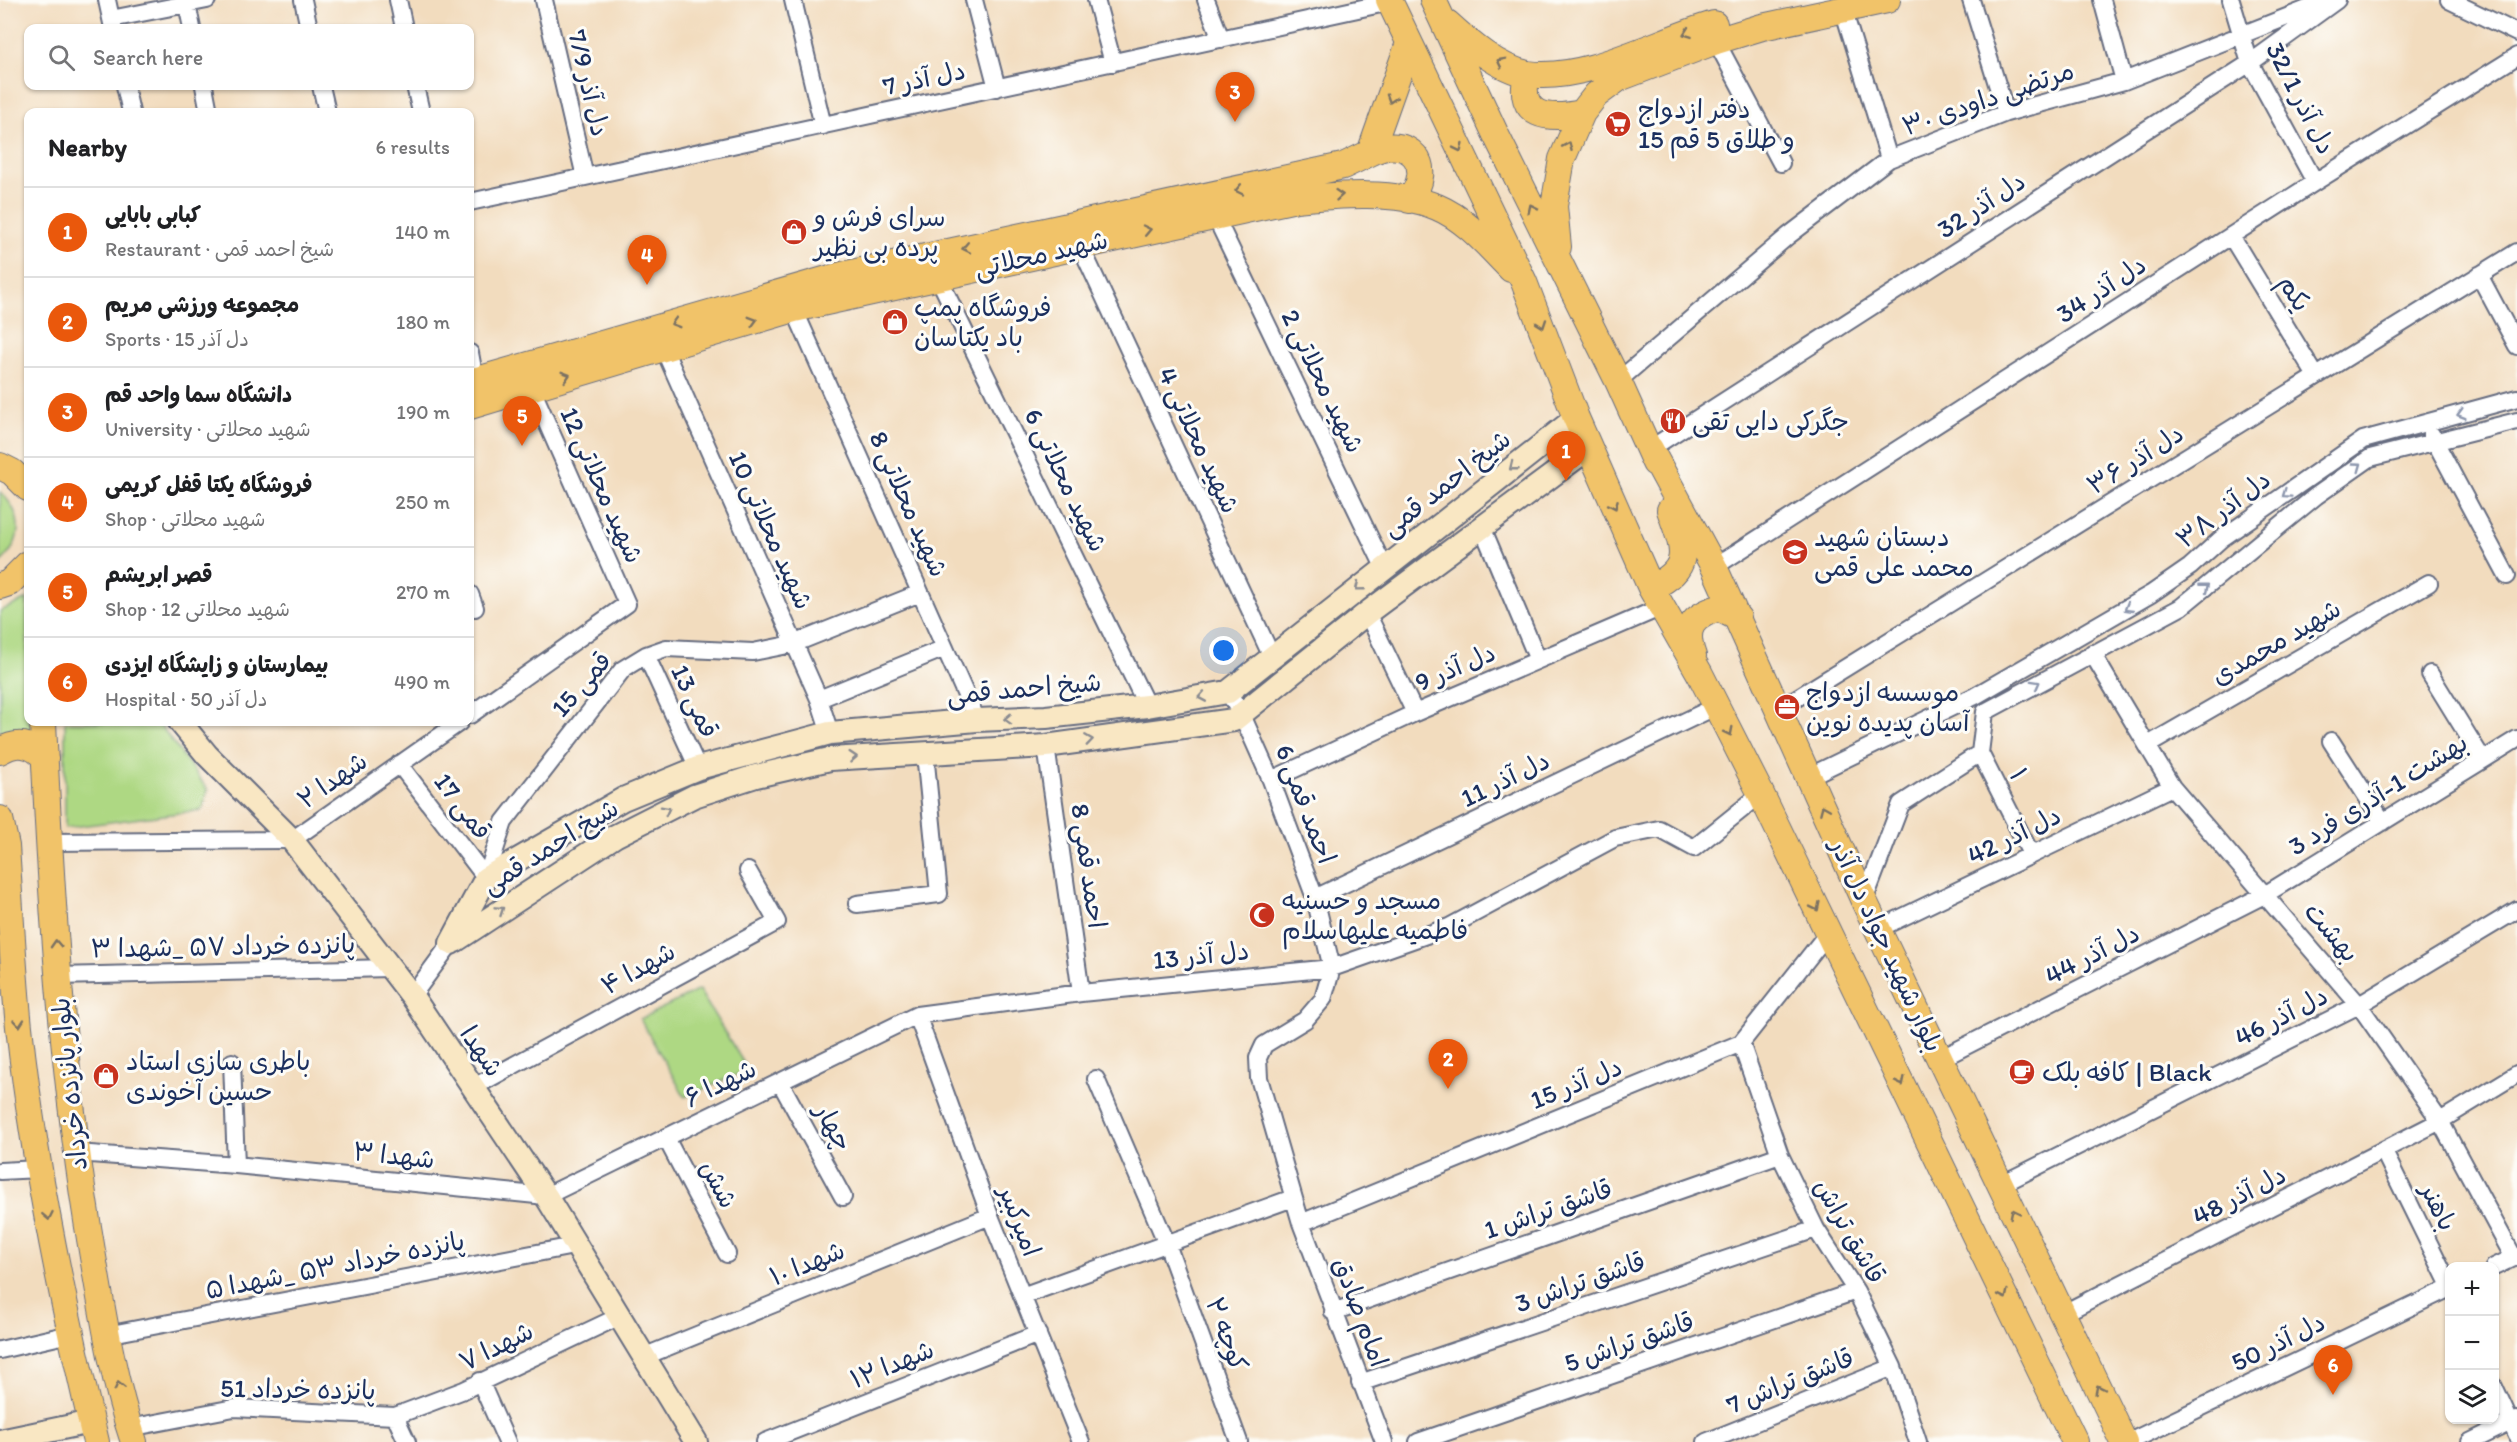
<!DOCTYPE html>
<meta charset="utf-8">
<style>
:root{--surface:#fff;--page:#f2f2f2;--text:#202124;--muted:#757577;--line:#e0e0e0;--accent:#ea580c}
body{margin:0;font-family:Itim,"Playpen Sans Arabic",sans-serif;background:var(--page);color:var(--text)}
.controls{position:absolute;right:18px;bottom:18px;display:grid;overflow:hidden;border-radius:12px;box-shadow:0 2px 4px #0004}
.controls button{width:54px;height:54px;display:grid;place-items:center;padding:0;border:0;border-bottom:2px solid var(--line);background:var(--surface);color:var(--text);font:30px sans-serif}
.you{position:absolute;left:1224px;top:651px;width:21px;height:21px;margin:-15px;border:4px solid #fff;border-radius:50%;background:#1a73e8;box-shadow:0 0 0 9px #1a73e833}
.badge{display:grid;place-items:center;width:39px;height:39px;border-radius:50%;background:var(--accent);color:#fff;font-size:20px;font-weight:700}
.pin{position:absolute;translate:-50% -50px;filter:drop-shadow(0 2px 3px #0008)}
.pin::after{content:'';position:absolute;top:32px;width:21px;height:18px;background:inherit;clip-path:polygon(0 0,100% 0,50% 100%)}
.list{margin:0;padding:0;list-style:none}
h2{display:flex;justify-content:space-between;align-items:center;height:78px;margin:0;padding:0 24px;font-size:26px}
h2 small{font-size:20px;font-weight:400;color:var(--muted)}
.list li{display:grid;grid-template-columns:39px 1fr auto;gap:18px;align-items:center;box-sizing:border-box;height:90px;padding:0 24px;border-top:2px solid var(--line)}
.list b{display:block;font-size:22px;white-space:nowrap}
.list p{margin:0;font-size:20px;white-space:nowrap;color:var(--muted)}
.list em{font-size:20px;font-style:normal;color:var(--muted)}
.icon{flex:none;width:33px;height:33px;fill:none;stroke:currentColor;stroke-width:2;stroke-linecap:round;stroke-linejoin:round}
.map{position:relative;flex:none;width:2517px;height:1442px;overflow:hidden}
.search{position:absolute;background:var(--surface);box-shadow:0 2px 4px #0004;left:24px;top:24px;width:450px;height:66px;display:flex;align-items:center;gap:15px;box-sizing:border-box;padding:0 21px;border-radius:12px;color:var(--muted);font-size:22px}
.panel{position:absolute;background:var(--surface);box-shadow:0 2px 4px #0004;left:24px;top:108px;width:450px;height:618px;border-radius:12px}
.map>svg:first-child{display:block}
</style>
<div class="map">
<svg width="2517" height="1442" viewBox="0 0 2517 1442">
<rect width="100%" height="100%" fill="#fdfcf7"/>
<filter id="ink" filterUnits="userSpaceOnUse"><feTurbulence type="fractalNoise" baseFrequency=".0167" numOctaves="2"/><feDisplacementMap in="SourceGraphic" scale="12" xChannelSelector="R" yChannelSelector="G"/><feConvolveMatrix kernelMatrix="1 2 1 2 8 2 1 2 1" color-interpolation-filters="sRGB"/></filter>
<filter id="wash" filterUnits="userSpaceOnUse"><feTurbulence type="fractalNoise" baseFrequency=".008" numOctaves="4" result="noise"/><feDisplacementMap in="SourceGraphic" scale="24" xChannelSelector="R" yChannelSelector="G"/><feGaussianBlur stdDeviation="1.35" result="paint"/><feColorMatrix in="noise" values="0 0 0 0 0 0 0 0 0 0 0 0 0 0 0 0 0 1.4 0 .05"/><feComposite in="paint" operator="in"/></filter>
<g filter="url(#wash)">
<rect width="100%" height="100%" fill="#f2dcbe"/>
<path fill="#aed883" stroke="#648470" stroke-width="1.5" d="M0 492C24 514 24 541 0 563Z
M27 599 28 722H37L38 740 0 732V611Z
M65 722H158L208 790 202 810 65 828Z
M699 990 748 1070 685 1097 640 1019Z"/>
</g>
<g filter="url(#ink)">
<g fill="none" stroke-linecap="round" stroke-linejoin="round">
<defs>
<path id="street" d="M107 0 113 28
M303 0 309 28
M398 0 404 28
M544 0 585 177
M793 0 823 126
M974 0 997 88
M1096 0 1113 63
M1206 0 1221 39
M1971 0 2006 113
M2102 0 2124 81
M2231 0 2250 63 2315 182
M2449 0 2517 33
M187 4 192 28
M1843 9 1889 159
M111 19 207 0
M1716 41 1781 163
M125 86 131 112
M204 86 209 112
M321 86 327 112
M415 86 421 112
M470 202 1390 2
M1215 216 1384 567
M2231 236 2316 376
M1080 245 1272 657
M2479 275 2517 346
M938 277 1147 706
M794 309 977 720
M663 347 819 699 830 733
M470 353 475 380
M1618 381 1788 236 1889 159 2006 113 2124 81 2320 4
M2431 434 2507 576
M1544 443 1555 441 1565 448 1567 457 1564 466
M1650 449 2250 63 2337 0
M1482 527 1538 660
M1714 567 2315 182 2517 56
M470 594 475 608
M1367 613 1415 713
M2092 653 2172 787 2359 1005 2440 1121 2514 1258
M646 655 698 768
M2430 674 2483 760
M1228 692 1242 715 1271 780 1315 898 1332 968 1323 999 1305 1020 1264 1045 1258 1058 1259 1078 1301 1223 1384 1442
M819 699 945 648
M1779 709 2517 252
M470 715 627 604 531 387
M2331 741 2383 822
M2148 745 2429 583
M1046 746 1081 993
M399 764 486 878
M1810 776 1975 696 2151 594 2190 567 2221 539 2363 440 2517 398
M1271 780 1415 713 1662 607
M50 842 292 840 460 722
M2031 854 1980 753 1985 712 2181 607 2316 496 2370 458 2517 421
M486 878 504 822 623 669 646 655 666 648 753 652 793 644 920 593
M1315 898 1717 706
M1864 901 1901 804 1980 753
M857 904 939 894 925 753
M1878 929 2172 787
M58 976 390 968
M412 996 451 943
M917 1015 990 1216 1081 1442
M1741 1043 1780 1155 1816 1229 1856 1291 1893 1367 1918 1442
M1940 1059 2266 894 2517 739
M232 1062 236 1165
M1096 1079 1167 1244 1239 1442
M780 1082 843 1197
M472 1088 777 922 748 871
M666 1138 727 1254
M2383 1150 2450 1286
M77 1153 236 1165 546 1196 917 1015 1081 993 1332 968 1449 927 1615 838 1659 829 1694 848 1761 794
M0 1171 39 1169
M2000 1185 2359 1005 2517 910
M1301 1223 1741 1043 1828 933
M2494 1267 2517 1256
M1022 1296 1293 1198
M1333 1312 1780 1155
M2062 1314 2440 1121 2517 1074
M106 1335 574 1246
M0 1350 70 1334
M643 1357 990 1216
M480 1381 507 1442
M1360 1383 1816 1229
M2494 1386 2517 1436
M395 1416 407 1442
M129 1428 234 1408 395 1416 464 1390 618 1317
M765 1442 1038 1334
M1418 1442 1856 1291
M1706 1442 1893 1367
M2129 1442 2450 1288
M2470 1442 2517 1419"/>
<path id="secondary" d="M180 722 207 755 292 840 412 996 546 1196 696 1442
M455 941 615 836 694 796 756 776 830 759 1046 746 1234 720 1367 613 1589 448
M451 943 486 878 623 799 698 768 830 733 977 720 1046 717 1147 706 1228 692 1576 418
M0 1441 91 1422"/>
<path id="primary" d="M1389 0 1524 282 1576 418 1651 588 1700 674 1761 794 2075 1442
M1433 0 1496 135 1618 381 1655 463
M1447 23C1468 42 1498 69 1528 74 1587 82 1658 40 1714 24
M1527 74C1516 118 1548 120 1582 113
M1370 153C1409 132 1437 166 1409 200
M1558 247 1554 206 1562 159 1582 113 1596 95 1619 78 1716 41 1762 27 1887 0
M470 382 838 276 1343 166 1370 153 1409 43
M470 406 794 309 1296 199C1339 195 1396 190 1437 207 1466 219 1489 247 1511 269
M1650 449 1714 567 1864 901 2124 1442
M0 466 12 472 28 488
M0 586 9 583 28 564
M1651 588C1695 567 1683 548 1670 510
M1693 656C1683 628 1692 616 1719 608L1738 618
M43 722C51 899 62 1076 92 1251 103 1315 113 1380 134 1442
M0 751C17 741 32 743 45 758
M0 819 6 846C10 906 13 967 19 1027 34 1167 63 1306 96 1442"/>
</defs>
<use href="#street" stroke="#666c80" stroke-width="20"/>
<use href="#secondary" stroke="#666c80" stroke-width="26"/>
<use href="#primary" stroke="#666c80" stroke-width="28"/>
<use href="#street" stroke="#fff" stroke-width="16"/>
<use href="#secondary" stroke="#f9e7c3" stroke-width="22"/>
<use href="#primary" stroke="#f1c369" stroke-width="26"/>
</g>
<defs><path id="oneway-chevron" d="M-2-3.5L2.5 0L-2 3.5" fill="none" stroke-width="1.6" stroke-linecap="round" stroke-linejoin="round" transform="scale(1.5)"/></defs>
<g stroke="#7b7263">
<use href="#oneway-chevron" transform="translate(1687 33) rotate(160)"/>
<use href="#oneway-chevron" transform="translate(1501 62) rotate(-153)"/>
<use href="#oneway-chevron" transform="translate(1391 99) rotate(108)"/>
<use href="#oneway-chevron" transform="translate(1568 146) rotate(-66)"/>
<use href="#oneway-chevron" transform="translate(1459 148) rotate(64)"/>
<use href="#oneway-chevron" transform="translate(1239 190) rotate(168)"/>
<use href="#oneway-chevron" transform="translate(1339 195) rotate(-5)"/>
<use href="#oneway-chevron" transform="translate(1532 208) rotate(-116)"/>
<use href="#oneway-chevron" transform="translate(1147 230) rotate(-12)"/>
<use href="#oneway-chevron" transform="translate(966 248) rotate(168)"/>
<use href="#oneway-chevron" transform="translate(753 321) rotate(-16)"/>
<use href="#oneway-chevron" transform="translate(675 323) rotate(164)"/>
<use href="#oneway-chevron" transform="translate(1542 324) rotate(71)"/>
<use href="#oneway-chevron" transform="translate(566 376) rotate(-17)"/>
<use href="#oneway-chevron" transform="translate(1614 505) rotate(66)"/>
<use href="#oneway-chevron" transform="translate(1729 732) rotate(63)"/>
<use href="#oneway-chevron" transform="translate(1824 809) rotate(-113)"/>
<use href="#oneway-chevron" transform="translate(1816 907) rotate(64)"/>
<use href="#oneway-chevron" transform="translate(56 944) rotate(-93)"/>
<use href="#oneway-chevron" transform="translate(19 1023) rotate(85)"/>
<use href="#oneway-chevron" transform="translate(1901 1082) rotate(64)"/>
<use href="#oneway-chevron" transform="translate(2014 1213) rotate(-116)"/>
<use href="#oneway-chevron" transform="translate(48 1216) rotate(79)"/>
<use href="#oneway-chevron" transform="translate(2004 1295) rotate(64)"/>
<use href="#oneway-chevron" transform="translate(119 1386) rotate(-104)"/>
<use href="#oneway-chevron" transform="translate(2099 1389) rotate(-116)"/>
</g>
<g stroke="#8d97ae">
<use href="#oneway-chevron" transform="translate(2461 414) rotate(164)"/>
<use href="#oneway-chevron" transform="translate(2358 466) rotate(-36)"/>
<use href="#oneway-chevron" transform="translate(2286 494) rotate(145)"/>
<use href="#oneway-chevron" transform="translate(2205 587) rotate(-39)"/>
<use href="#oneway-chevron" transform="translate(2128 608) rotate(149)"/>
<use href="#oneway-chevron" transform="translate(2036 684) rotate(-29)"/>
</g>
<g stroke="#8a8b90">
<use href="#oneway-chevron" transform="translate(1513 467) rotate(142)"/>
<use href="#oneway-chevron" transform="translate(1359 587) rotate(141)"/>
<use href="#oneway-chevron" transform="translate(1202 697) rotate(170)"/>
<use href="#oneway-chevron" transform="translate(1008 719) rotate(178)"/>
<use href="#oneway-chevron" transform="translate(1089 740) rotate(-8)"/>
<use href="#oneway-chevron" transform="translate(853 757) rotate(-4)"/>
<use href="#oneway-chevron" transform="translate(666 810) rotate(-27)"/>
<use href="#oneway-chevron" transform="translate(500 910) rotate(-34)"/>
</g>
</g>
<defs>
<symbol id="supermarket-disc" viewBox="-11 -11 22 22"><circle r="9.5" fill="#c8321e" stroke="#fdfcf7"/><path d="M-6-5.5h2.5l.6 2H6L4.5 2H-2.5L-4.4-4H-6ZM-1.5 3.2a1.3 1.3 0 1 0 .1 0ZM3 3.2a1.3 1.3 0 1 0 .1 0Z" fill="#fff"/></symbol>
<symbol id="shop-disc" viewBox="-11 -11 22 22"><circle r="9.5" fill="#c8321e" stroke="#fdfcf7"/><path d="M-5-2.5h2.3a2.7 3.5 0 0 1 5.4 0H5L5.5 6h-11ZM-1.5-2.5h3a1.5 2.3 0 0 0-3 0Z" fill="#fff"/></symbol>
<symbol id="restaurant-disc" viewBox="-11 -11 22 22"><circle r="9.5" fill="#c8321e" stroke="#fdfcf7"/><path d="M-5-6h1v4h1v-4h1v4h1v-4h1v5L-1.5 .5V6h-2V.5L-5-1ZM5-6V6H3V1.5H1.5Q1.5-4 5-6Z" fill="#fff"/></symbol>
<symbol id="school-disc" viewBox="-11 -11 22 22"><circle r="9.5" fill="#c8321e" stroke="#fdfcf7"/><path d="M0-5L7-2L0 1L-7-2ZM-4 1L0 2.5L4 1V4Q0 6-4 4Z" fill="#fff"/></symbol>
<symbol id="office-disc" viewBox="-11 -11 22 22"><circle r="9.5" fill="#c8321e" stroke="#fdfcf7"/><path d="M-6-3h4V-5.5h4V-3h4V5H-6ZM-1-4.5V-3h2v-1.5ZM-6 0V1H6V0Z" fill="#fff"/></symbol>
<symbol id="mosque-disc" viewBox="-11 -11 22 22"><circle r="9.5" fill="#c8321e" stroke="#fdfcf7"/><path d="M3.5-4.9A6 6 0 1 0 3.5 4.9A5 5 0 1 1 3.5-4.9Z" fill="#fff"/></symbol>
<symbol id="cafe-disc" viewBox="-11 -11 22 22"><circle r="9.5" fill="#c8321e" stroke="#fdfcf7"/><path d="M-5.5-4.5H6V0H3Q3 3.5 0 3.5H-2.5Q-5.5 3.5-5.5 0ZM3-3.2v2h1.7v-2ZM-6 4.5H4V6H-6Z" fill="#fff"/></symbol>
</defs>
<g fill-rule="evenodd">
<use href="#supermarket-disc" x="1603" y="109" width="30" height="30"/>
<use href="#shop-disc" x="779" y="217" width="30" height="30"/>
<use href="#shop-disc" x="880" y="307" width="30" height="30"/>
<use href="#restaurant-disc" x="1658" y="406" width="30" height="30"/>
<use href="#school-disc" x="1780" y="537" width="30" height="30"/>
<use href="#office-disc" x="1772" y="692" width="30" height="30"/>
<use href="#mosque-disc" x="1247" y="900" width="30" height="30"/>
<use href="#cafe-disc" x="2007" y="1057" width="30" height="30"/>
<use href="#shop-disc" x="91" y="1061" width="30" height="30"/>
</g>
<g text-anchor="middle" stroke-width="6" stroke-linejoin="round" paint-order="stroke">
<g font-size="26" fill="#1b2f5e" stroke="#fdfcf7">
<text transform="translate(924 78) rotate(-12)" y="9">دل آذر 7</text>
<text transform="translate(589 83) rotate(77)" y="9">دل آذر 7/9</text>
<text transform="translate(1988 98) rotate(-19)" y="9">۳۰ مرتضی داودی</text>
<text transform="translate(2301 98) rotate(63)" y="9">دل آذر 32/1</text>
<text transform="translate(1981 205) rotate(-33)" y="9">دل آذر 32</text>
<text transform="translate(1041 254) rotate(-13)" y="9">شهید محلاتی</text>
<text transform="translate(2101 289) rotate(-33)" y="9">دل آذر 34</text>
<text transform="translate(2295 293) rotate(59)" y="9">یکم</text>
<text transform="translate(1323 381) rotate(64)" y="9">شهید محلاتی 2</text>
<text transform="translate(1199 440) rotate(65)" y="9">شهید محلاتی 4</text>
<text transform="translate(2135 459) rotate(-32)" y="9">دل آذر ۳۶</text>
<text transform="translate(1066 480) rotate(64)" y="9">شهید محلاتی 6</text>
<text transform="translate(1446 483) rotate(-38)" y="9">شیخ احمد قمی</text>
<text transform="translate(602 485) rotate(66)" y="9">شهید محلاتی 12</text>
<text transform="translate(909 504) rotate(66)" y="9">شهید محلاتی 8</text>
<text transform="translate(2223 509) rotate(-37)" y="9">دل آذر ۳۸</text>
<text transform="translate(771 530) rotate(66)" y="9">شهید محلاتی 10</text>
<text transform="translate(2276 642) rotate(-30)" y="9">شهید محمدی</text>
<text transform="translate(1455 667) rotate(-23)" y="9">دل آذر 9</text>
<text transform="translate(581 684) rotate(-49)" y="9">قمی 15</text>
<text transform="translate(1024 688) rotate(-5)" y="9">شیخ احمد قمی</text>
<text transform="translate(695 701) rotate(65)" y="9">قمی 13</text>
<text transform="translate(2019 774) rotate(64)" y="9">۱</text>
<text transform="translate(1505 779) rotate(-26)" y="9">دل آذر 11</text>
<text transform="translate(332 780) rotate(-35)" y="9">شهدا ۲</text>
<text transform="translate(2378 794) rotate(-32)" y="9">بهشت 1-آذری فرد 3</text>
<text transform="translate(1306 804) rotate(69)" y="9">احمد قمی 6</text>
<text transform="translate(463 806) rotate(53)" y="9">قمی 17</text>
<text transform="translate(2014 835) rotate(-26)" y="9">دل آذر 42</text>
<text transform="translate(550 846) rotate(-32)" y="9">شیخ احمد قمی</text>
<text transform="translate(1089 866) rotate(82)" y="9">احمد قمی 8</text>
<text transform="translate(2332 932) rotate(50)" y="9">بهشت</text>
<text transform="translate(1887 945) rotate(65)" y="9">بلوار شهید جواد دل آذر</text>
<text transform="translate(223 946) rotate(-1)" y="9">پانزده خرداد ۵۷ _شهدا ۳</text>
<text transform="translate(2092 954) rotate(-27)" y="9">دل آذر 44</text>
<text transform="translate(1201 955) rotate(-6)" y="9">دل آذر 13</text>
<text transform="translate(638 968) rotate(-29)" y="9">شهدا ۴</text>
<text transform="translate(2281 1016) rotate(-27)" y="9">دل آذر 46</text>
<text transform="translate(482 1051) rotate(56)" y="9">شهدا</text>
<text transform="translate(720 1083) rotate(-26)" y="9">شهدا ۶</text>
<text transform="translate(1576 1083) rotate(-22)" y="9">دل آذر 15</text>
<text transform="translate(69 1084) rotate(-96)" y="9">بلوار پانزده خرداد</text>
<text transform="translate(834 1127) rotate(61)" y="9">چهار</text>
<text transform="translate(394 1155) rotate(6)" y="9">شهدا ۳</text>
<text transform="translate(719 1184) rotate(62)" y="9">شش</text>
<text transform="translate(2239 1195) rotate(-27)" y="9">دل آذر 48</text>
<text transform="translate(2439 1207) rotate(64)" y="9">باهنر</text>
<text transform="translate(1548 1209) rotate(-19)" y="9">قاشق تراش 1</text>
<text transform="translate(1020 1221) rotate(69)" y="9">امیرکبیر</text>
<text transform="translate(1850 1231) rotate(60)" y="9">قاشق تراش</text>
<text transform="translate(807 1263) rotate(-22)" y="9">شهدا ۱۰</text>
<text transform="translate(335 1265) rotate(-11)" y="9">پانزده خرداد ۵۳ _شهدا ۵</text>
<text transform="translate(1580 1282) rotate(-19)" y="9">قاشق تراش 3</text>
<text transform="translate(1361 1312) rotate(70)" y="9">امام صادق</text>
<text transform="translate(1227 1334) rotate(70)" y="9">کوچه ۲</text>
<text transform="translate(1629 1342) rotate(-19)" y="9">قاشق تراش 5</text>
<text transform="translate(2278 1342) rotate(-26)" y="9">دل آذر 50</text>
<text transform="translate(496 1346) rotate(-26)" y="9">شهدا ۷</text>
<text transform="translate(892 1364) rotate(-22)" y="9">شهدا ۱۲</text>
<text transform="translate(1790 1381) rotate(-22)" y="9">قاشق تراش 7</text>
<text transform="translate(298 1389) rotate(1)" y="9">پانزده خرداد 51</text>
</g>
<g font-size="26" fill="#1b2f5e" stroke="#fdfcf7" text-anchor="start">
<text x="1638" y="118">دفتر ازدواج<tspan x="1638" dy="30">15 و طلاق 5 قم</tspan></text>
<text x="814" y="226">سرای فرش و<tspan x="814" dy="30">پرده بی نظیر</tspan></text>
<text x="914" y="316">فروشگاه پمپ<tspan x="914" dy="30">باد یکتاسان</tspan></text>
<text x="1692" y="430">جگرکی دایی تقی</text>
<text x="1814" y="546">دبستان شهید<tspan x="1814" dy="30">محمد علی قمی</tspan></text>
<text x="1806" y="701">موسسه ازدواج<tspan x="1806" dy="30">آسان پدیده نوین</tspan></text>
<text x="1282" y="909">مسجد و حسنیه<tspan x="1282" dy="30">فاطمیه علیهاسلام</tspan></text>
<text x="126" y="1070">باطری سازی استاد<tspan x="126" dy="30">حسین آخوندی</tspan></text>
<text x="2042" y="1081">کافه بلک | Black</text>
</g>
</g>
</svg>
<div class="controls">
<button>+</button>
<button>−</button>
<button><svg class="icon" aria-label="layers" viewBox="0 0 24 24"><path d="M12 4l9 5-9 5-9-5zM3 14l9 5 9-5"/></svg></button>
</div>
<div class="you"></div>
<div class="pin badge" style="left:1566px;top:481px">1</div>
<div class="pin badge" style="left:1448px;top:1089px">2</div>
<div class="pin badge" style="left:1235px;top:122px">3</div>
<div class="pin badge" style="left:647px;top:285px">4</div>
<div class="pin badge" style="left:522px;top:446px">5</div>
<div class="pin badge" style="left:2333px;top:1395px">6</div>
<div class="search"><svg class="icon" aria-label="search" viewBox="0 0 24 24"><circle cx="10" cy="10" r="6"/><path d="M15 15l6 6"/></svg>Search here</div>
<section class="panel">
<h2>Nearby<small>6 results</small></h2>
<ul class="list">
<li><span class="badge">1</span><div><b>کبابی بابایی</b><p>Restaurant · شیخ احمد قمی</p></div><em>140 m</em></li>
<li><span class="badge">2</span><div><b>مجموعه ورزشی مریم</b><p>Sports · دل آذر 15</p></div><em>180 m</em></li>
<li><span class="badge">3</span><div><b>دانشگاه سما واحد قم</b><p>University · شهید محلاتی</p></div><em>190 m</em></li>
<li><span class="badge">4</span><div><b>فروشگاه یکتا قفل کریمی</b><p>Shop · شهید محلاتی</p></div><em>250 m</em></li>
<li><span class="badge">5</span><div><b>قصر ابریشم</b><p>Shop · شهید محلاتی 12</p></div><em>270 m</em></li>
<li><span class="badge">6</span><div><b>بیمارستان و زایشگاه ایزدی</b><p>Hospital · دل آذر 50</p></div><em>490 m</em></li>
</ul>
</section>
</div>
